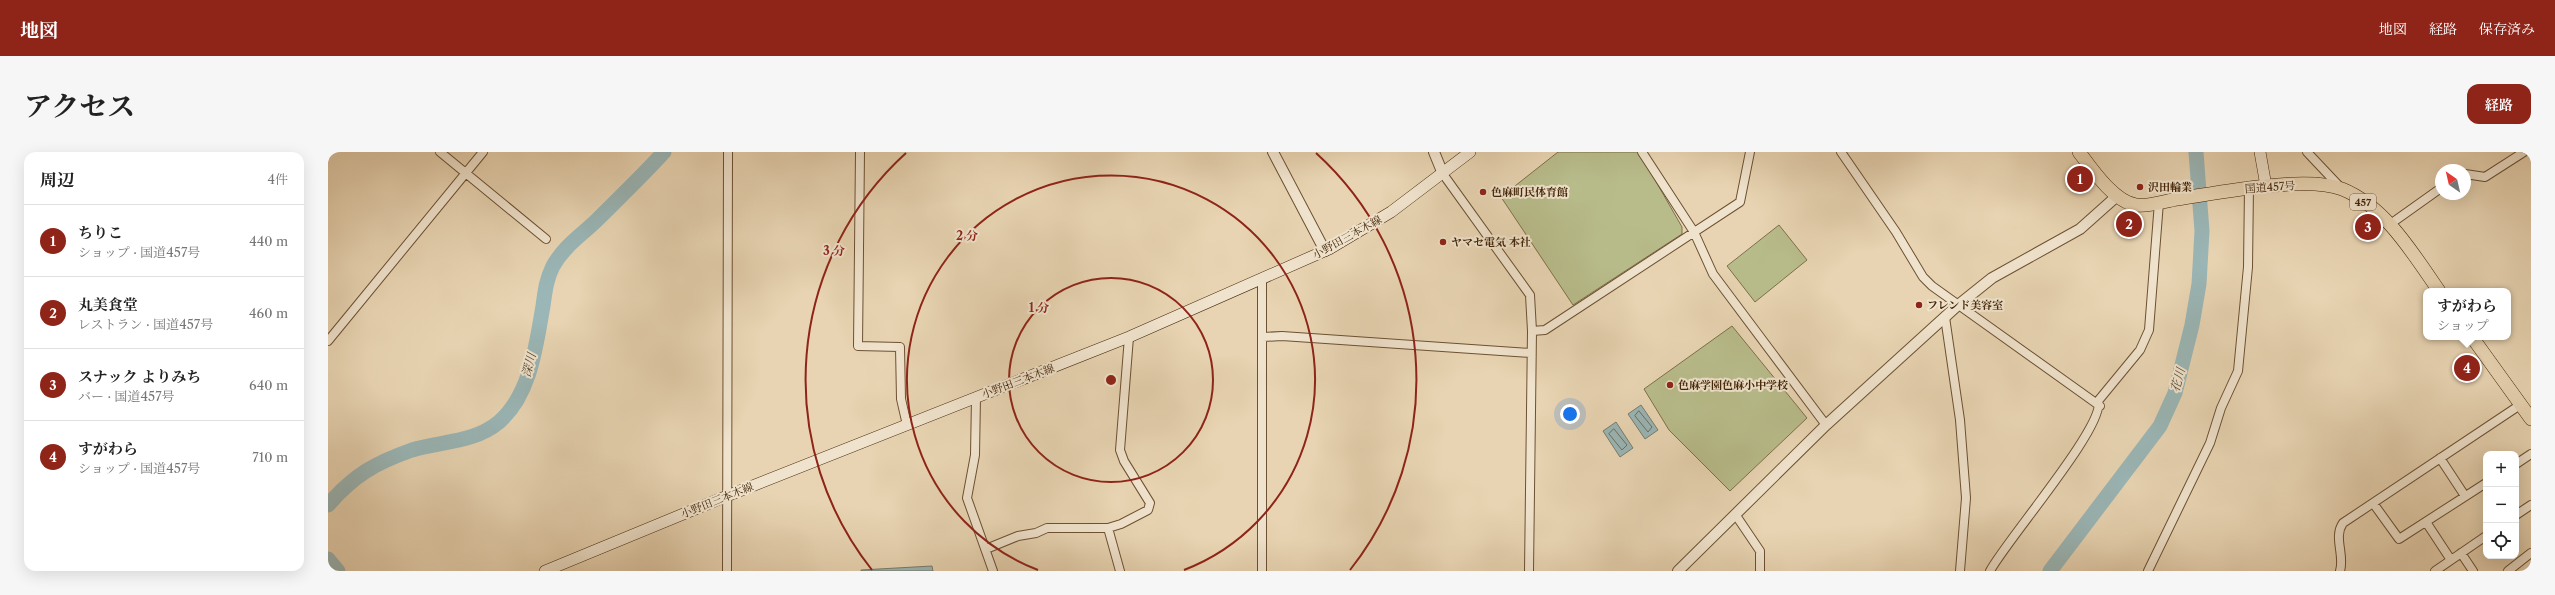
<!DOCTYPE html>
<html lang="ja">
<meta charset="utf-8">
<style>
:root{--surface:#fff;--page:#f6f6f6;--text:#222;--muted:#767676;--line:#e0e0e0;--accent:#8f2418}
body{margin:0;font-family:"Libre Caslon Text","Noto Serif JP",serif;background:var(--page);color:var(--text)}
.controls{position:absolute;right:12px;bottom:12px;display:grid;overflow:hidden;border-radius:8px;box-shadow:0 4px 16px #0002}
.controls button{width:36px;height:36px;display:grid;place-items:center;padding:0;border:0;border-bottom:1px solid var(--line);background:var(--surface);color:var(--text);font:20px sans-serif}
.compass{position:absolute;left:2107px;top:12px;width:36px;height:36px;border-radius:50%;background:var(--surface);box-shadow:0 4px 16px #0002;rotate:326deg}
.you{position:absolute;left:1242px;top:262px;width:14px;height:14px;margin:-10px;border:3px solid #fff;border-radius:50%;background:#1a73e8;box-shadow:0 0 0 6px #1a73e833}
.badge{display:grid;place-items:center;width:26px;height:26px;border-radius:50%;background:var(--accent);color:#fff;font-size:13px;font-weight:700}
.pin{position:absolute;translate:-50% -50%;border:2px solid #fff;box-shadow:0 1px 4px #0006}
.popup{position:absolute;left:2095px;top:136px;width:88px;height:52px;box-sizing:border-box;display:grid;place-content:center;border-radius:8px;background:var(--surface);filter:drop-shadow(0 1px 3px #0005);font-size:13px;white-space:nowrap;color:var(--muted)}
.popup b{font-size:15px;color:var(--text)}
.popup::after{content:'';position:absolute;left:50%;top:100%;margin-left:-8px;border:8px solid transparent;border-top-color:var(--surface)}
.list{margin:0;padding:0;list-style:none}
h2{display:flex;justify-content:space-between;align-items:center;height:52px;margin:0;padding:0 16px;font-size:17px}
h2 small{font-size:13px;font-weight:400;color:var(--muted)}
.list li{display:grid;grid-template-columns:26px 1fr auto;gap:12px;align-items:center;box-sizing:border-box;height:72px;padding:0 16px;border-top:1px solid var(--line)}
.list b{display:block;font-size:15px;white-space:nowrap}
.list p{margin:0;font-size:13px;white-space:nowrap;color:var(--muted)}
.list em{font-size:13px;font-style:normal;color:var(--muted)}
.icon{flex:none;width:22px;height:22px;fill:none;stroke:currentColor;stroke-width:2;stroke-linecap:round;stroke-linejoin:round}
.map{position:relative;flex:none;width:2203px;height:419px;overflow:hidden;border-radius:12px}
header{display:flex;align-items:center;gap:24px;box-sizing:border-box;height:56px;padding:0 20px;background:var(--accent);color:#fff}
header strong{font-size:19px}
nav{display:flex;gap:22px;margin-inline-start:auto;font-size:14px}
.intro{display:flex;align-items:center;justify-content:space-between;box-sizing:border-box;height:96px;padding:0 24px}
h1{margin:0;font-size:28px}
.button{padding:10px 18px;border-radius:12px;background:var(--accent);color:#fff;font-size:14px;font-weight:700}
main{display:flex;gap:24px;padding:0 24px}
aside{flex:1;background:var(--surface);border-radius:12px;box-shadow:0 4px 16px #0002}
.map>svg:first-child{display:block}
</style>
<header>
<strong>地図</strong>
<nav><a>地図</a><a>経路</a><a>保存済み</a></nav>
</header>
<div class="intro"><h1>アクセス</h1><a class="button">経路</a></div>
<main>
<aside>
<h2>周辺<small>4件</small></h2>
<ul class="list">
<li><span class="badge">1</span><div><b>ちりこ</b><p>ショップ · 国道457号</p></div><em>440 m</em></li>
<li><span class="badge">2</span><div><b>丸美食堂</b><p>レストラン · 国道457号</p></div><em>460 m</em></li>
<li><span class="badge">3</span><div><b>スナック よりみち</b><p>バー · 国道457号</p></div><em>640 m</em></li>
<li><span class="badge">4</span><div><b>すがわら</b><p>ショップ · 国道457号</p></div><em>710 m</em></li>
</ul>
</aside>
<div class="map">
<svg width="2203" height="419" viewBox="0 0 2203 419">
<rect width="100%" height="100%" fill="#e8d4b2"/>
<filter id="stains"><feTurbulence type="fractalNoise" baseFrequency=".005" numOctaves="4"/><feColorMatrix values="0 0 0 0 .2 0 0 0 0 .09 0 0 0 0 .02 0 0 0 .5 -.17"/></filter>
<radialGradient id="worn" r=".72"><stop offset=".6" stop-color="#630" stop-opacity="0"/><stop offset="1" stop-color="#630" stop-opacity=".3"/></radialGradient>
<path fill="#b8bc8b" stroke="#7d7049" d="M1230 0H1311L1354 75V82L1245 153 1173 45Z
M1451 73 1479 108 1427 150 1399 114Z
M1404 174 1479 266 1402 339 1341 278 1316 237Z"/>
<path fill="#9ab6b6" stroke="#777c70" d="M1313 253 1330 278 1317 287 1300 262Z
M1288 270 1305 296 1292 305 1275 279Z
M604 414 605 419H533V418Z"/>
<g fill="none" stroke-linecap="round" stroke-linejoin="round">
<path stroke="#6e6e5e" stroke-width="1" d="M1311 259 1324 275 1320 280 1307 264Z
M1286 277 1299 293 1294 298 1281 282Z"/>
<path stroke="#9ab6b6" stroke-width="15" d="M0 353C26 323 47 311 84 298 113 289 146 291 171 270 203 242 208 193 215 154 217 140 218 128 225 114 237 93 254 83 271 66 293 44 315 23 336 0
M0 407 10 419
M1722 419 1832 274 1847 241 1864 173 1871 132 1874 79 1868 0"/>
<defs>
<path id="minor" d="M112 0 218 87
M532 0 530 194 572 195 573 247 579 273
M1314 0 1366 80 1385 122 1498 273
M1513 0 1568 80 1595 125 1604 134 1772 254
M1979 0 2013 36
M1115 22 1202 143 1204 179 1201 419
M2137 22 2157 25 2196 0
M2061 73 2113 36
M934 126V419
M1617 165 1632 268 1638 346 1632 419
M1204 179 1217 178 1412 50 1422 0
M935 185 954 184 1202 201
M0 189 155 0
M648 245 647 303 639 346 665 419
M2112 306 2137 344
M2188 312 2203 302
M2045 351 2071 387 2158 331
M1407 362 1432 399V419
M2188 363 2203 353
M2098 370 2123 408
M780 376 792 419
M658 397 690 384 708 381 719 376H780L793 372 820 358 822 351 796 309 792 298 801 185
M2133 401 2145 419
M399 419 400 0
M1662 419C1677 390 1779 272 1770 249L1812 198 1821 178 1831 50
M1820 419 1882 291 1893 256 1910 219 1920 115 1921 35
M2012 419C2017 403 2005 385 2015 371L2192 253
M2107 419 2158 384
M2180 419 2203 401"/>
<path id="tertiary" d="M945 0 997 99
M1106 0 1115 22
M1350 419 1498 273 1629 154 1664 126 1752 77 1789 44"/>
<path id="secondary" d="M1932 0 1938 34
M217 419 399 344 801 185 1001 97 1063 60 1142 0"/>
<path id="trunk" d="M1751 0C1763 16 1786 50 1808 53 1820 55 1837 49 1849 47 1889 41 1978 23 2014 37 2057 54 2086 103 2111 139
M2144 185 2203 267"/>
</defs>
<use href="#minor" stroke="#6c5132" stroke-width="10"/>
<use href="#tertiary" stroke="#6c5132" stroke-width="12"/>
<use href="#secondary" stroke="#422507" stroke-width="12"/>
<use href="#trunk" stroke="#422507" stroke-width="14"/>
<use href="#minor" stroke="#f0e3cd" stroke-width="8"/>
<use href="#tertiary" stroke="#f0e3cd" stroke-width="10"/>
<use href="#secondary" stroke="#f0e3cd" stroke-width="11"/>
<use href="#trunk" stroke="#e8d4b2" stroke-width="13"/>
</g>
<g fill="none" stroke="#8f2418" stroke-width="2">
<circle cx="783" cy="228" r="102"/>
<path d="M710 418A204 204 0 1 1 856 418"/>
<path d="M544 418A306 306 0 0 1 578 1M988 1A306 306 0 0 1 1022 418"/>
</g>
<g fill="#8f2418" stroke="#f0e3cd" stroke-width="1.5">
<circle cx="1812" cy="35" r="4"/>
<circle cx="1155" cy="40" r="4"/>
<circle cx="1115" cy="90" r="4"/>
<circle cx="1591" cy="153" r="4"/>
<circle cx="1342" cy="233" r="4"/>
</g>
<g text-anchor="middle" stroke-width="4" stroke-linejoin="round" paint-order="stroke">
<rect fill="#f0e3cd" stroke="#765e42" stroke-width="1" x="2022" y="42" width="26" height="16" rx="3"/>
<g font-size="10" font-weight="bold" fill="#422507">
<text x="2035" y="54">457</text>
</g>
<g font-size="11" font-weight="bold" fill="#422507" stroke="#f0e3cd" text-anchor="start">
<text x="1820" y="39">沢田輪業</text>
<text x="1163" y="44">色麻町民体育館</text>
<text x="1123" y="94">ヤマセ電気 本社</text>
<text x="1599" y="157">フレンド美容室</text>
<text x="1350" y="237">色麻学園色麻小中学校</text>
</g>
<g font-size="11" fill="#422507" stroke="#f0e3cd">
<text transform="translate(1942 35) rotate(-4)" y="4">国道457号</text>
<text transform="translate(1019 85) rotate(-29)" y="4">小野田三本木線</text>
<text transform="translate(690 229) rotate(-21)" y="4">小野田三本木線</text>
<text transform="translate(389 348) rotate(-22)" y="4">小野田三本木線</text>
</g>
<g font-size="12" font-style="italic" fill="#584933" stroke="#f0e3cd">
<text transform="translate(201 213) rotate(-75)" y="4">深川</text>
<text transform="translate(1850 228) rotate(-74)" y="4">花川</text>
</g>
</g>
<circle cx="783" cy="228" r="6" fill="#8f2418" stroke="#f0e3cd" stroke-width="2"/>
<g font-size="12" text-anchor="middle" font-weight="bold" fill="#8f2418" stroke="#f0e3cd" stroke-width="4" stroke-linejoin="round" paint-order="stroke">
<text x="639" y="88">2 分</text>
<text x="506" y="103">3 分</text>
<text x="711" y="160">1 分</text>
</g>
<rect width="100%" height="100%" filter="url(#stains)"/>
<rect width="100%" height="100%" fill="url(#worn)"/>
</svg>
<div class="controls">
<button>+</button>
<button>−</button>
<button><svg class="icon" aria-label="locate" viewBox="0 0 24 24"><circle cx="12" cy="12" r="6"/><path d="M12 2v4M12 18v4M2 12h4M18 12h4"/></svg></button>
</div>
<svg class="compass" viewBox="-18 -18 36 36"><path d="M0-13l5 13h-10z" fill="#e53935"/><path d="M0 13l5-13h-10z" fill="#767676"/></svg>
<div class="you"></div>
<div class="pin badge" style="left:1752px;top:27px">1</div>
<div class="pin badge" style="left:1801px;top:72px">2</div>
<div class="pin badge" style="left:2040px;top:75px">3</div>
<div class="pin badge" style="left:2139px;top:216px">4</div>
<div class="popup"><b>すがわら</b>ショップ</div>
</div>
</main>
